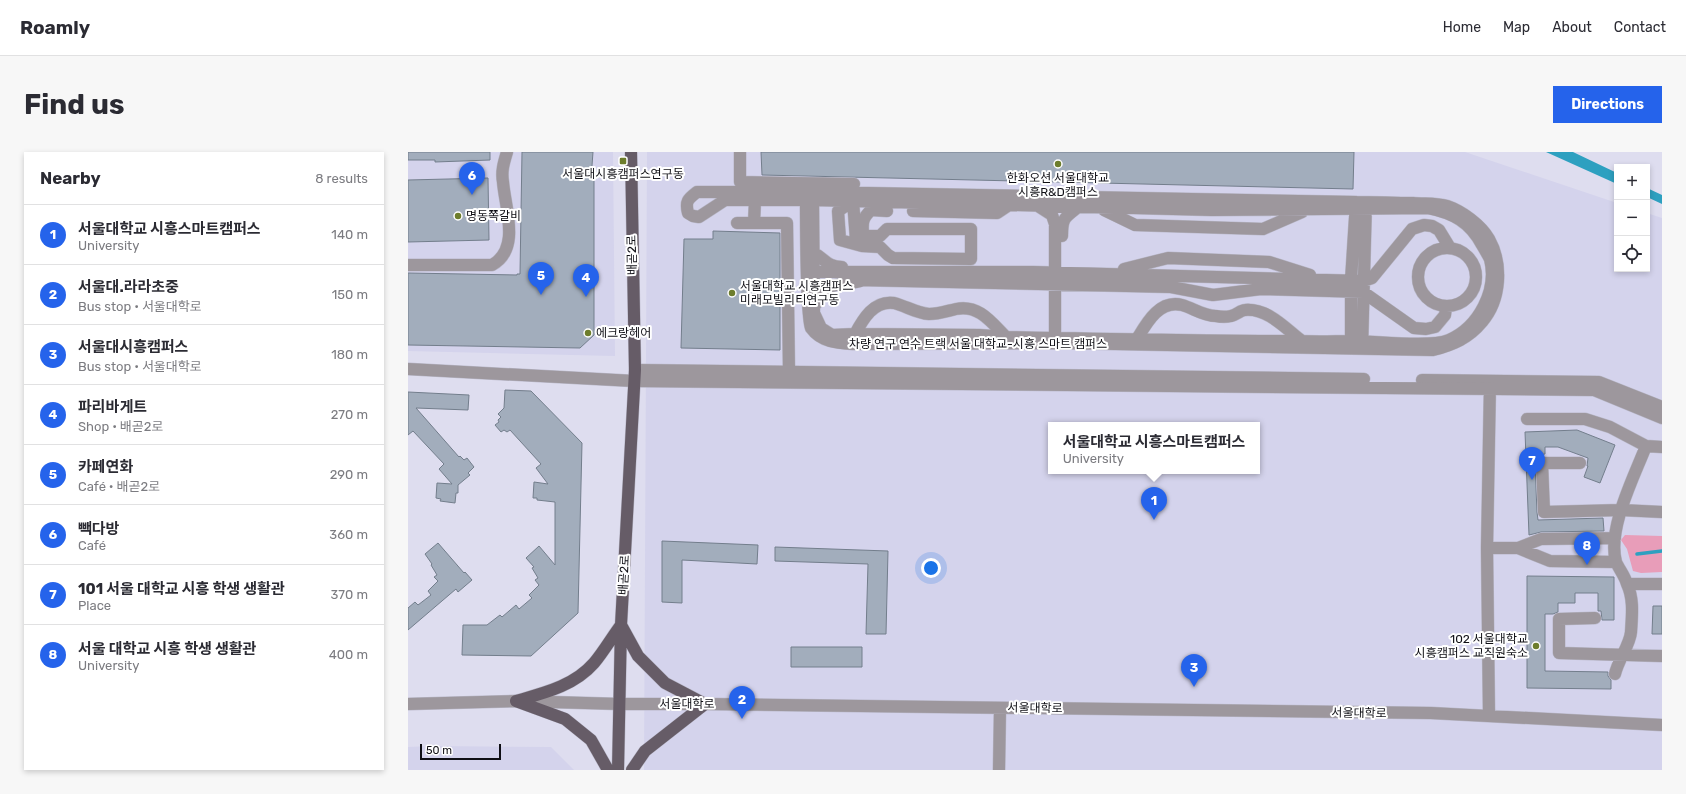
<!DOCTYPE html>
<meta charset="utf-8">
<style>
:root{--surface:#fff;--page:#f7f7f7;--text:#2b2b33;--muted:#7c7c81;--line:#e1e1e2;--accent:#2563eb}
body{margin:0;font-family:Rubik,"Noto Sans KR",sans-serif;background:var(--page);color:var(--text)}
.controls{position:absolute;right:12px;top:12px;display:grid;overflow:hidden;border-radius:0px;box-shadow:0 2px 6px #0003}
.controls button{width:36px;height:36px;display:grid;place-items:center;padding:0;border:0;border-bottom:1px solid var(--line);background:var(--surface);color:var(--text);font:20px sans-serif}
.scale{position:absolute;left:12px;bottom:10px;width:81px;box-sizing:border-box;padding-left:4px;border:2px solid #0f0f15;border-top:0;font-size:11px;line-height:14px;white-space:nowrap;color:#0f0f15;-webkit-text-stroke:3px #fff;paint-order:stroke}
.you{position:absolute;left:523px;top:416px;width:14px;height:14px;margin:-10px;border:3px solid #fff;border-radius:50%;background:#1a73e8;box-shadow:0 0 0 6px #1a73e833}
.badge{display:grid;place-items:center;width:26px;height:26px;border-radius:50%;background:var(--accent);color:#fff;font-size:13px;font-weight:700}
.pin{position:absolute;translate:-50% -33px;filter:drop-shadow(0 1px 2px #0008)}
.pin::after{content:'';position:absolute;top:21px;width:14px;height:12px;background:inherit;clip-path:polygon(0 0,100% 0,50% 100%)}
.popup{position:absolute;left:640px;top:270px;width:212px;height:52px;box-sizing:border-box;display:grid;place-content:center;border-radius:0px;background:var(--surface);filter:drop-shadow(0 1px 3px #0005);font-size:13px;white-space:nowrap;color:var(--muted)}
.popup b{font-size:15px;color:var(--text)}
.popup::after{content:'';position:absolute;left:50%;top:100%;margin-left:-8px;border:8px solid transparent;border-top-color:var(--surface)}
.list{margin:0;padding:0;list-style:none}
h2{display:flex;justify-content:space-between;align-items:center;height:52px;margin:0;padding:0 16px;font-size:17px}
h2 small{font-size:13px;font-weight:400;color:var(--muted)}
.list li{display:grid;grid-template-columns:26px 1fr auto;gap:12px;align-items:center;box-sizing:border-box;height:60px;padding:0 16px;border-top:1px solid var(--line)}
.list b{display:block;font-size:15px;white-space:nowrap}
.list p{margin:0;font-size:13px;white-space:nowrap;color:var(--muted)}
.list em{font-size:13px;font-style:normal;color:var(--muted)}
.icon{flex:none;width:22px;height:22px;fill:none;stroke:currentColor;stroke-width:2;stroke-linecap:round;stroke-linejoin:round}
.map{position:relative;flex:none;width:1254px;height:618px;overflow:hidden;border-radius:0px}
header{display:flex;align-items:center;gap:24px;box-sizing:border-box;height:56px;padding:0 20px;background:var(--surface);border-bottom:1px solid var(--line)}
header strong{font-size:19px}
nav{display:flex;gap:22px;margin-inline-start:auto;font-size:14px}
.intro{display:flex;align-items:center;justify-content:space-between;box-sizing:border-box;height:96px;padding:0 24px}
h1{margin:0;font-size:28px}
.button{padding:10px 18px;border-radius:0px;background:var(--accent);color:#fff;font-size:14px;font-weight:700}
main{display:flex;gap:24px;padding:0 24px}
aside{flex:1;background:var(--surface);border-radius:0px;box-shadow:0 2px 6px #0003}
.map>svg:first-child{display:block}
</style>
<header>
<strong>Roamly</strong>
<nav><a>Home</a><a>Map</a><a>About</a><a>Contact</a></nav>
</header>
<div class="intro"><h1>Find us</h1><a class="button">Directions</a></div>
<main>
<aside>
<h2>Nearby<small>8 results</small></h2>
<ul class="list">
<li><span class="badge">1</span><div><b>서울대학교 시흥스마트캠퍼스</b><p>University</p></div><em>140 m</em></li>
<li><span class="badge">2</span><div><b>서울대.라라초중</b><p>Bus stop · 서울대학로</p></div><em>150 m</em></li>
<li><span class="badge">3</span><div><b>서울대시흥캠퍼스</b><p>Bus stop · 서울대학로</p></div><em>180 m</em></li>
<li><span class="badge">4</span><div><b>파리바게트</b><p>Shop · 배곧2로</p></div><em>270 m</em></li>
<li><span class="badge">5</span><div><b>카페연화</b><p>Café · 배곧2로</p></div><em>290 m</em></li>
<li><span class="badge">6</span><div><b>빽다방</b><p>Café</p></div><em>360 m</em></li>
<li><span class="badge">7</span><div><b>101 서울 대학교 시흥 학생 생활관</b><p>Place</p></div><em>370 m</em></li>
<li><span class="badge">8</span><div><b>서울 대학교 시흥 학생 생활관</b><p>University</p></div><em>400 m</em></li>
</ul>
</aside>
<div class="map">
<svg width="1254" height="618" viewBox="0 0 1254 618">
<rect width="100%" height="100%" fill="#deddef"/>
<path fill="#d4d3ec" fill-rule="evenodd" d="M0 0H205L207 204 0 199Z
M239 0H1057L1209 51V117H1239V61L1254 66V618H236ZM643 273H849V319H643Z
M23 594 143 595 166 618H0V595Z"/>
<path fill="#e89db9" d="M1217 383 1254 384V420L1233 421 1225 419 1219 397 1213 388Z"/>
<path fill="#2da0c0" d="M1138 0H1165L1209 21V32Z
M1239 36 1254 43V52L1239 45Z"/>
<g fill="none" stroke-linecap="round" stroke-linejoin="round">
<path stroke="#2da0c0" stroke-width="3.5" d="M1229 402 1254 399"/>
</g>
<path fill="#a2adbc" stroke="#737e8c" d="M0 0H82V8L27 10V8H0Z
M114 0H185L183 27H186V183L172 196 0 193V121L109 123V122H112Z
M353 0H946L945 37 354 23Z
M80 26 81 88 0 90V28Z
M305 79 372 81V198L273 196 276 87H305Z
M97 238 123 239 174 291 170 461 123 504 54 503 55 473H79L92 463 94 465 108 453 111 457 124 446 121 443 131 433 127 428 130 426 124 416 126 415 118 406 131 394 147 413V350L129 348V346H125L126 330 140 332 128 316 133 312 102 278 99 280 96 278 93 280 87 273 91 270 90 268 93 265 90 262 96 256Z
M0 240 61 243 60 258 8 256 51 305 52 304 56 308 59 306 66 315 60 321 62 323 50 333V341H48L47 351 32 349 33 347 28 346 29 331 44 332 31 317 36 312 5 279 0 283Z
M1169 278 1207 293 1192 331 1176 325 1180 314H1179L1180 306 1150 295H1137V302L1128 303 1127 311 1129 360 1130 368 1195 366 1196 379 1133 380 1121 383 1117 280Z
M254 389 350 393 349 412 274 408V451L254 450Z
M30 391 56 421 57 420 64 428 50 440 48 437 0 478V456L7 450 10 453 23 443 20 439 30 429 26 425 29 423 23 413 24 412 17 402Z
M367 395 480 399 478 482H458L460 412 367 409Z
M1119 424 1206 425V468H1194L1193 459H1190V441H1167V451H1150V460L1145 462H1137V519L1200 520V524L1203 528V537L1119 536Z
M1245 454H1254V482H1244Z
M383 495H454V515H383Z"/>
<g fill="none" stroke-linecap="round" stroke-linejoin="round">
<defs>
<path id="minor" d="M332 0V30L446 32
M398 41C398 58 398 168 403 176 413 190 429 191 445 192L655 191 1025 198C1045 193 1061 186 1074 170 1093 148 1095 112 1081 87 1073 73 1054 59 1039 54 1029 51 1016 52 1005 51 986 51 967 50 948 50L405 40H289C280 47 277 49 280 61L285 64 291 65 317 48H405L445 49 804 58 1020 56C1045 61 1062 70 1074 93 1077 98 1080 103 1082 107 1090 138 1071 175 1041 188 1022 196 968 189 944 189 928 189 911 190 894 189 796 189 697 187 598 185L571 183 447 182 424 183 413 176 406 161 405 48V40
M630 54 644 63 647 72V191
M696 58 727 73 855 77 894 60
M505 59 589 61 601 53
M329 71H379L381 220
M346 71 347 48
M654 84C654 65 657 66 670 55
M454 94 432 88 430 59 445 49 448 88 454 94 472 95 480 103 485 106 563 107V77H479L472 84H459L455 81C454 69 455 66 463 58L479 59
M1010 125a29 29 0 1 1 58 0a29 29 0 1 1-58 0Z
M406 101C417 107 419 115 434 115
M0 113H84C113 97 97 56 95 30 93 19 96 10 99 0
M716 117 760 106 861 110 902 123
M400 120H625L955 129 964 126 1004 77 1016 73 1024 74 1031 78 1042 96
M449 128 763 135 805 143 853 137 955 140 1006 176 1018 177 1027 175 1037 163 1038 155
M408 152C413 127 436 135 455 128
M447 182C455 167 466 148 486 151 498 154 508 161 521 162 530 162 539 159 548 157 571 152 584 171 598 185
M729 187C738 172 751 147 774 153 785 156 795 164 808 164 813 165 819 165 823 164 828 163 833 158 837 158 860 156 878 177 894 189
M943 196V128L948 50
M954 197 958 51
M0 217 226 229 1186 238 1254 266
M227 218 956 227
M1014 228 1191 230 1254 255
M1119 267H1177L1202 275 1238 294 1254 295
M1172 311H1134L1136 360 1213 358 1254 360
M1079 396H1110L1133 387 1207 386
M1110 396 1142 409 1208 410
M1219 432H1254
M1187 466 1151 467V501L1254 504
M1207 522C1210 508 1222 493 1223 480 1224 463 1226 447 1219 432 1217 424 1211 417 1208 410 1199 377 1226 325 1238 294
M0 552 108 549 212 552H297L1023 561 1254 573
M1081 564 1079 396 1082 231
M591 618 592 556"/>
<path id="major" d="M108 549C136 541 166 534 186 511 196 499 204 485 213 473L230 504 257 531 297 552 237 599 224 618
M108 549 157 567 183 588 200 618
M210 618 213 473 227 218 223 0"/>
</defs>
<use href="#minor" stroke="#b9b8c8" stroke-width="13"/>
<use href="#major" stroke="#b9b8c8" stroke-width="13"/>
<use href="#minor" stroke="#9d979d" stroke-width="12"/>
<use href="#major" stroke="#665c67" stroke-width="12"/>
</g>
<g fill="#6d7d2c" stroke="#fff" stroke-width="1.5">
<rect x="211" y="5" width="8" height="8" rx="2"/>
<circle cx="650" cy="12" r="4"/>
<circle cx="50" cy="64" r="4"/>
<circle cx="324" cy="141" r="4"/>
<circle cx="180" cy="181" r="4"/>
<circle cx="1128" cy="494" r="4"/>
</g>
<g text-anchor="middle" stroke-width="4" stroke-linejoin="round" paint-order="stroke">
<g font-size="12" fill="#0f0f15" stroke="#fff" text-anchor="start">
<text x="215" y="26" text-anchor="middle">서울대시흥캠퍼스연구동</text>
<text x="650" y="30" text-anchor="middle">한화오션 서울대학교<tspan x="650" dy="14">시흥R&amp;D캠퍼스</tspan></text>
<text x="58" y="68">명동쪽갈비</text>
<text x="332" y="138">서울대학교 시흥캠퍼스<tspan x="332" dy="14">미래모빌리티연구동</tspan></text>
<text x="188" y="185">에크랑헤어</text>
<text x="1120" y="491" text-anchor="end">102 서울대학교<tspan x="1120" dy="14">시흥캠퍼스 교직원숙소</tspan></text>
</g>
<g font-size="12" fill="#0f0f15" stroke="#fff">
<text transform="translate(224 103) rotate(-91)" y="4">배곧2로</text>
<text x="570" y="196">차량 연구 연수 트랙 서울 대학교-시흥 스마트 캠퍼스</text>
<text transform="translate(216 423) rotate(-87)" y="4">배곧2로</text>
<text x="279" y="556">서울대학로</text>
<text transform="translate(627 556) rotate(1)" y="4">서울대학로</text>
<text transform="translate(951 561) rotate(1)" y="4">서울대학로</text>
</g>
</g>
</svg>
<div class="controls">
<button>+</button>
<button>−</button>
<button><svg class="icon" aria-label="locate" viewBox="0 0 24 24"><circle cx="12" cy="12" r="6"/><path d="M12 2v4M12 18v4M2 12h4M18 12h4"/></svg></button>
</div>
<div class="scale">50 m</div>
<div class="you"></div>
<div class="pin badge" style="left:746px;top:368px">1</div>
<div class="popup"><b>서울대학교 시흥스마트캠퍼스</b>University</div>
<div class="pin badge" style="left:334px;top:567px">2</div>
<div class="pin badge" style="left:786px;top:535px">3</div>
<div class="pin badge" style="left:178px;top:145px">4</div>
<div class="pin badge" style="left:133px;top:143px">5</div>
<div class="pin badge" style="left:64px;top:43px">6</div>
<div class="pin badge" style="left:1124px;top:328px">7</div>
<div class="pin badge" style="left:1179px;top:413px">8</div>
</div>
</main>
